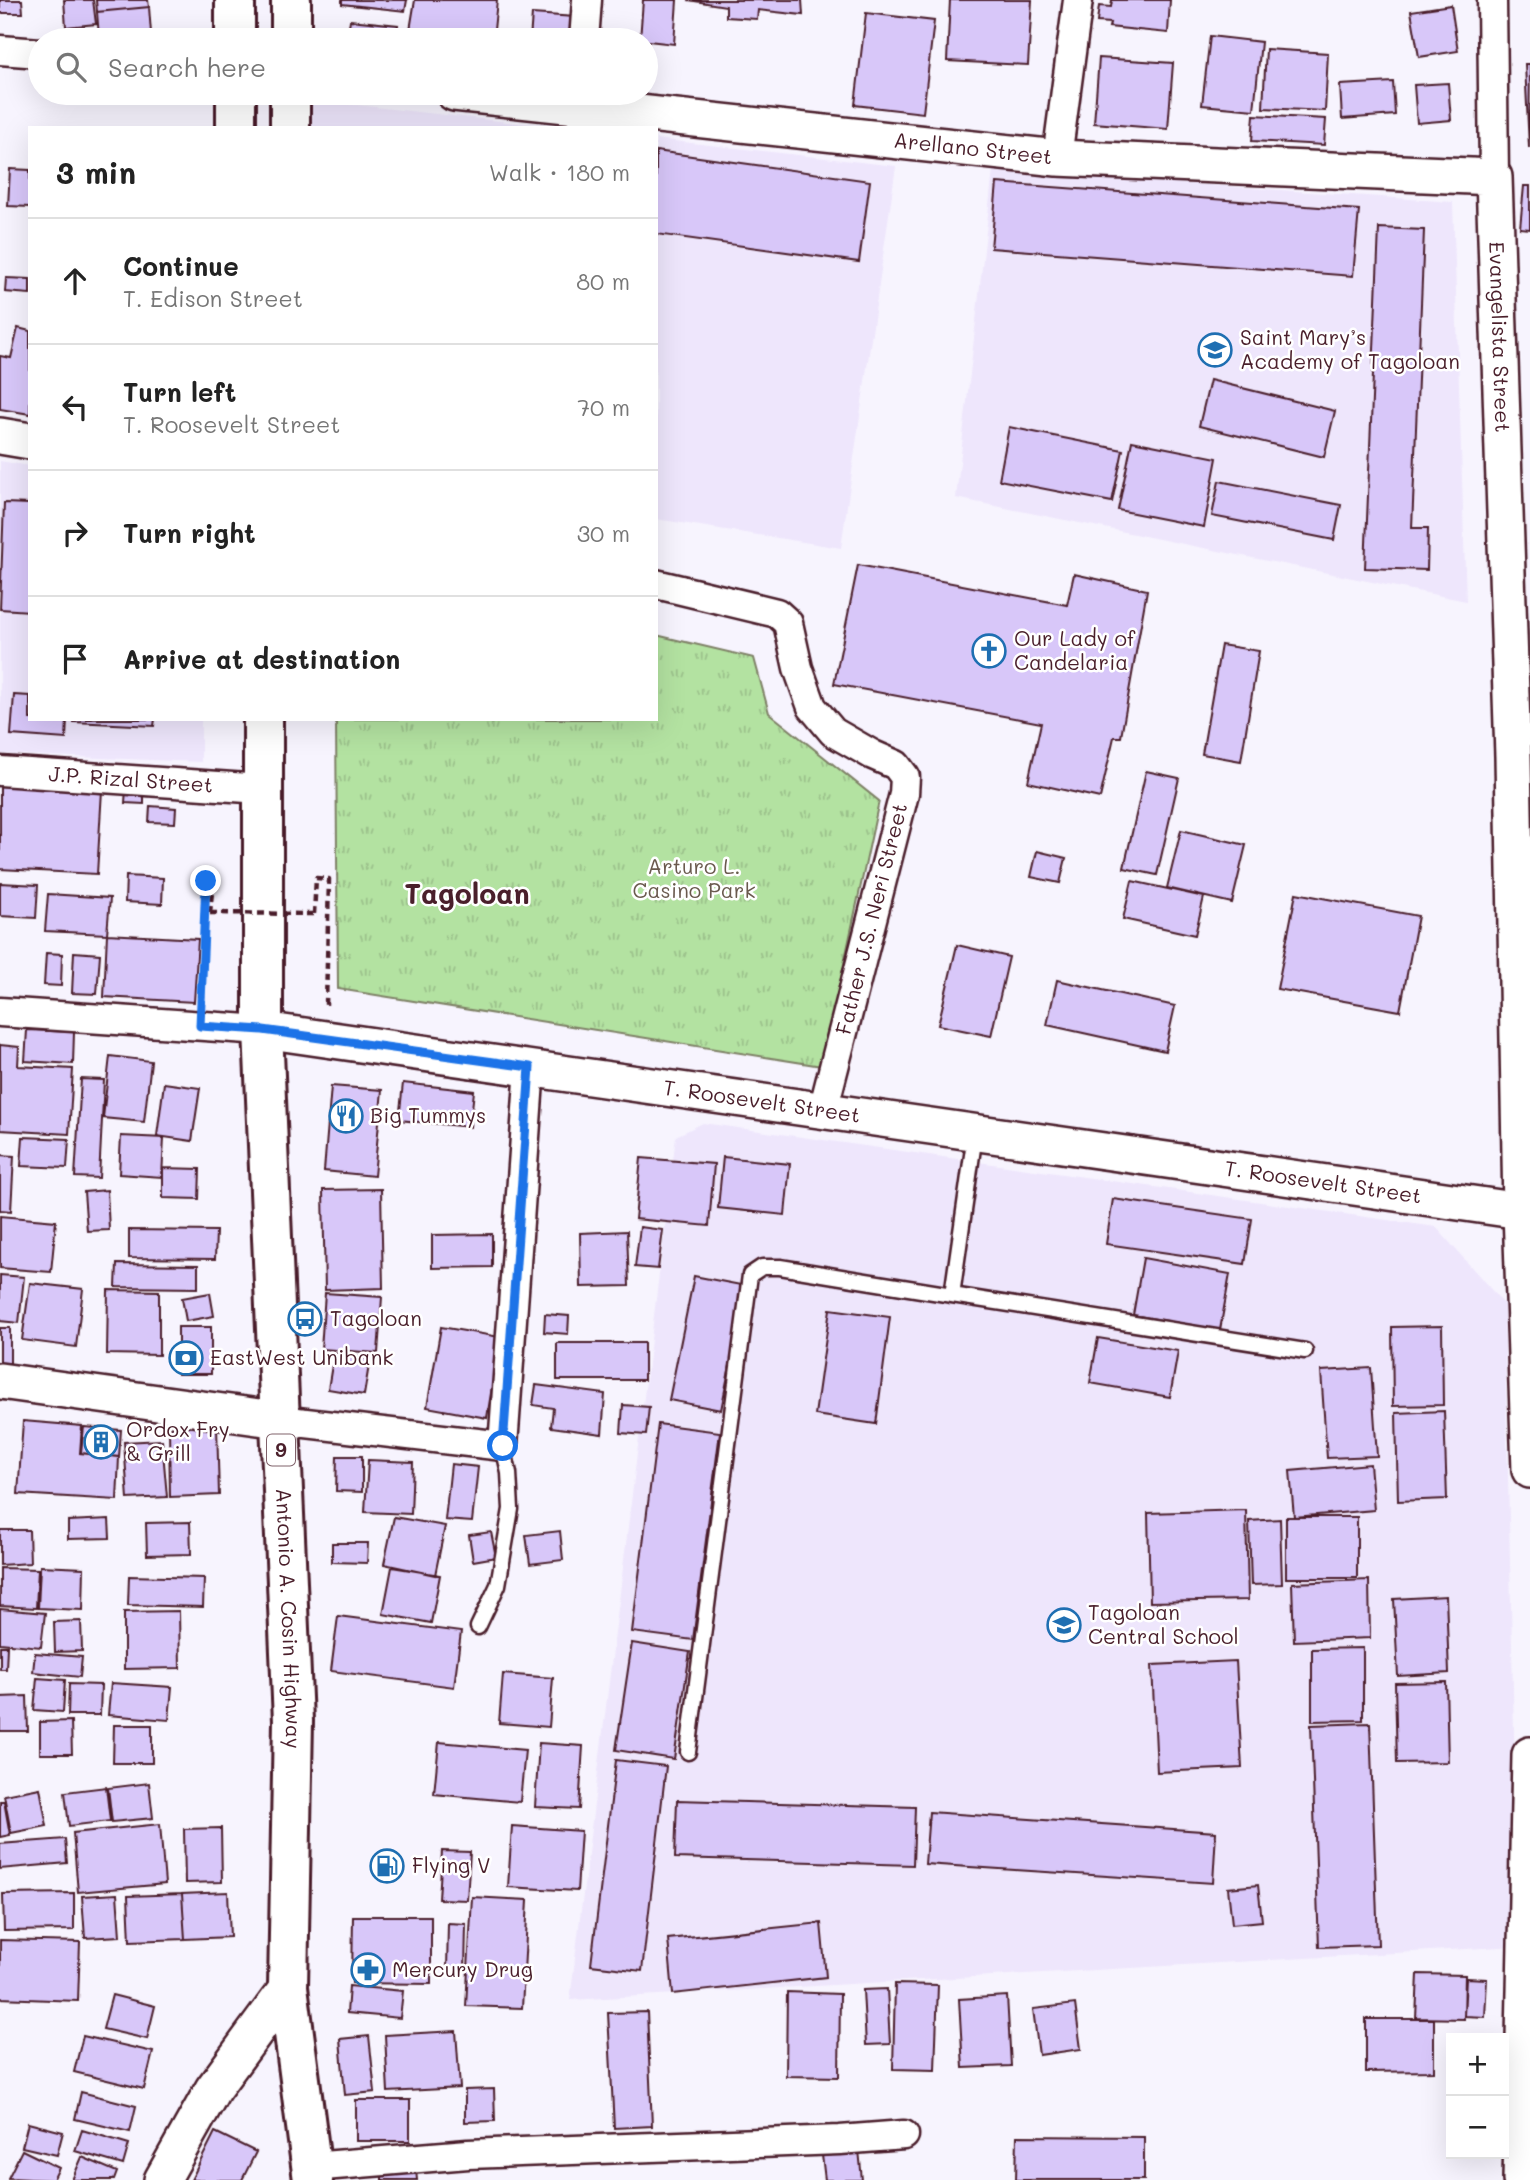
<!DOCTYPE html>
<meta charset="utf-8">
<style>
:root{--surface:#fff;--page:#f2f2f2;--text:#222;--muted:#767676;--line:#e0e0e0}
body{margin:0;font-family:Mali,sans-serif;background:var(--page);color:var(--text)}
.controls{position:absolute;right:21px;bottom:21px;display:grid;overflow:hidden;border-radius:0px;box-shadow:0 7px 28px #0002}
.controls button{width:63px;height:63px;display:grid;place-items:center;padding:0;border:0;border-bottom:2px solid var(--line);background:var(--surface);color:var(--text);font:35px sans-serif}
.stop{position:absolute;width:21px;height:21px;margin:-16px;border:5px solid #1a73e8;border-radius:50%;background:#fff}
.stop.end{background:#1a73e8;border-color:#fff;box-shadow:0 2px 7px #0008}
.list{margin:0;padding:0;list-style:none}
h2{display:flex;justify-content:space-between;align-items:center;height:91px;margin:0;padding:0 28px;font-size:30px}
h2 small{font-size:23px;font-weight:400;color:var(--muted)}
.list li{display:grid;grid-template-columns:46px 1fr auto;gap:21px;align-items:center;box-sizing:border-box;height:126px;padding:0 28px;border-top:2px solid var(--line)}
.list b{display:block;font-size:26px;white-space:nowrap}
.list p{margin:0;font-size:23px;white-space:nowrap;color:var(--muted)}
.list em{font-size:23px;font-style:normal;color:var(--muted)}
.icon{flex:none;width:38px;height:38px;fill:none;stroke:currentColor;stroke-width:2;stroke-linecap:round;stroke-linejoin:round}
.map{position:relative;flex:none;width:1530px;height:2180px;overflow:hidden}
.search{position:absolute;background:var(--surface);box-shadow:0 7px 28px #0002;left:28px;top:28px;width:630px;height:77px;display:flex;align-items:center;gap:18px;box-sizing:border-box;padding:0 24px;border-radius:38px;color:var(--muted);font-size:26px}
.panel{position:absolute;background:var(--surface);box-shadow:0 7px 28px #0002;left:28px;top:126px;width:630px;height:595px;border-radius:0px}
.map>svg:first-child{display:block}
</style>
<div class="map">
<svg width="1530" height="2180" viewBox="0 0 1530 2180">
<defs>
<pattern id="park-tufts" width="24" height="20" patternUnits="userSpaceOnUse" patternTransform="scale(1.75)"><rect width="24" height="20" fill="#b3e2a1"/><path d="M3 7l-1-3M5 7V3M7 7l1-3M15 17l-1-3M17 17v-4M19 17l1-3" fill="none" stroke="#9bc18b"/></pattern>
</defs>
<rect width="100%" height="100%" fill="#f7f4fe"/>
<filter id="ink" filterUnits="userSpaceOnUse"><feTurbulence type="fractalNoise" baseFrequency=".0143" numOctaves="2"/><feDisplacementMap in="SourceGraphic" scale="14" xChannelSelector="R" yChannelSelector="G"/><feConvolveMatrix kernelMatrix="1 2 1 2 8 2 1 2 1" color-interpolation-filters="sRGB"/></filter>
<g filter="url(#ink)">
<path fill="#eee6fc" d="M304 99 559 128H304Z
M656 139 896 166 841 548 656 519Z
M993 170 1453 202 1466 601 956 498Z
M0 461 30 466V719H201V762L0 754Z
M703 1123 1436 1227 1504 1304 1519 1946 570 2000 676 1136Z"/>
<path fill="url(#park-tufts)" stroke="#7e8066" stroke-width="2" d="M656 635 754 658 769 713 879 801 822 1066 338 989 336 719H656Z"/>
<path fill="#d8c7f9" stroke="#4a1f2b" stroke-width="2" d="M0 0H22L23 13H0Z
M64 0H93L96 24 66 27Z
M96 0H148L149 7 97 12Z
M342 0H407L405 11 342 4Z
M415 0H497L493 40H440L409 36Z
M643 0H677L674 44 640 40Z
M688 0H802L803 15 758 10 757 19 726 17V6Z
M950 0H1032L1028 65 947 61Z
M1112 0H1170L1168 33 1109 27 1110 23 1097 22 1099 6 1111 7Z
M1451 5 1458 51 1419 57 1411 11Z
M149 7 151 33 99 37 97 12Z
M866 13 934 21 923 113 855 105Z
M532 14 575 17 573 40H530Z
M350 20 398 25 396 40H347Z
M1210 36 1261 42 1254 110 1202 105Z
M1266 49 1328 53 1325 111 1263 108Z
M1099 58 1173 63 1168 129 1094 123Z
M1525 64H1530L1529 148Z
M1393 82 1395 115 1342 119 1340 85Z
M1448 83 1451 120 1417 123 1414 85Z
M1254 115 1326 119 1324 145 1252 141Z
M656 151 870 181 859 262 656 234Z
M10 169 30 170V207L8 206Z
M997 183 1359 210 1353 276 991 248Z
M1524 186H1530V229L1520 228Z
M1379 228 1424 230 1412 528H1428L1427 570 1365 568Z
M6 278 30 279V294L5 292Z
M18 328 30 331V414L0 409V356L11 358Z
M1210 380 1335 411 1324 457 1199 426Z
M1009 427 1123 450 1112 502 999 480Z
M1132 441 1217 458 1204 527 1118 510Z
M1219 481 1341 505 1334 540 1212 516Z
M4 503 30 504V611L0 609Z
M858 565 1067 605 1074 574 1147 590 1121 737H1114L1100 798 1028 782 1041 723 834 684Z
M1221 645 1259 651 1241 761 1202 754Z
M14 695 30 696V719H67L66 739 11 735Z
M74 719H155L154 726 74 722Z
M1146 771 1179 778 1157 875 1124 868Z
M0 784 102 790 97 874 0 869Z
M126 789 144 790V804L125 803Z
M150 806 176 808 175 823 149 822Z
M1181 830 1246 845 1232 903 1167 888Z
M1037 851 1066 858 1060 883 1031 877Z
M126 876 163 878 162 904 125 902Z
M1132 881 1204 897 1195 935 1123 919Z
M0 883 38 885 36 918 0 916Z
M1296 893 1418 916 1400 1011 1277 989Z
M48 894 110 898 107 934 45 931Z
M107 934 198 939 194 1002 104 997Z
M957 945 1009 957 991 1036 938 1025Z
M74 952 100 954 97 994 72 993Z
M46 953 62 954 61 986 44 985Z
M1057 980 1175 1006 1165 1051 1047 1025Z
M27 1030 74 1032 73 1064 25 1061Z
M0 1045 19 1047 18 1066 73 1069 69 1134 0 1130Z
M110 1056 151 1061 144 1122 103 1118Z
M81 1079 104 1080 99 1178 75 1177Z
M164 1083 200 1088 192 1141 157 1136Z
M403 1083 474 1091 470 1127 399 1120Z
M331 1086 382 1090 374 1176 324 1171Z
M121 1136 164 1138 162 1177 119 1174Z
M23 1137 69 1139 67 1168 21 1166Z
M0 1155 14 1156 11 1211 0 1210Z
M723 1157 790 1164 785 1215 718 1208Z
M641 1158 714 1164 709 1226 635 1219Z
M163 1168 200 1169 199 1199 163 1198Z
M381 1189 383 1288 325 1290 323 1190Z
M107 1190 109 1230 87 1231 84 1192Z
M1113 1199 1252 1219 1245 1264 1106 1244Z
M0 1216 56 1221 51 1272 0 1268Z
M640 1227 663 1230 658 1269 635 1267Z
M129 1230 216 1231 215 1259 129 1258Z
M627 1231 629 1286 581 1287 580 1233Z
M492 1234V1267L432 1268V1235Z
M1143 1258 1230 1274 1220 1330 1133 1315Z
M117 1264 198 1265V1288L116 1287Z
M0 1275 24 1277 19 1323 0 1321Z
M694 1276 746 1286 721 1410 669 1400Z
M30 1283 83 1289 76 1347 22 1340Z
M108 1290 159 1291V1355L107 1354Z
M210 1293 214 1316 186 1321 182 1298Z
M325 1293 382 1297 378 1353 321 1349Z
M830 1309 890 1317 876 1424 815 1415Z
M545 1314 569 1316 568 1334 544 1332Z
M1442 1326 1443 1405 1393 1406 1392 1327Z
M178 1327H211V1374H178Z
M441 1327 500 1337 487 1418 427 1407Z
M0 1328H10V1367H0Z
M1098 1338 1178 1351 1170 1397 1090 1383Z
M557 1343H644V1380H557Z
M334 1353 370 1359 364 1395 328 1389Z
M1371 1368 1377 1456 1327 1458 1321 1371Z
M536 1385 605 1394 602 1434 551 1427 553 1408 533 1405Z
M623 1405 649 1407 646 1435 621 1433Z
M1444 1411 1447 1499 1398 1501 1396 1413Z
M23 1421 82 1426 80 1453 119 1457 117 1500 18 1494Z
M658 1424 720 1432 693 1640 632 1632Z
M217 1426 219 1495 170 1497 169 1427Z
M84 1427 121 1430 119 1457 81 1453Z
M162 1440 167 1497 128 1499 124 1442Z
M337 1456H362V1492L336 1491Z
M368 1460 413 1462 411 1514 365 1512Z
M451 1464 478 1467 472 1522 445 1520Z
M1370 1464 1374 1510 1294 1517 1290 1471Z
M1246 1510 1248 1600 1150 1602 1148 1513Z
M394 1517 445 1526 435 1575 384 1564Z
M1286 1517H1357V1578H1286Z
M109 1519 110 1538 68 1539V1521Z
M1280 1519 1282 1584 1251 1585 1249 1521Z
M190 1522 191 1554 147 1555 146 1523Z
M0 1530H29L30 1563 0 1565Z
M560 1531 563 1560 530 1564 526 1535Z
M491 1532 496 1557 473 1561 469 1535Z
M332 1543H368L367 1563 332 1562Z
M40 1566 84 1568 83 1610 38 1608Z
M392 1567 440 1575 431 1623 383 1614Z
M0 1568 38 1569 36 1608 0 1606Z
M129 1576 204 1578 203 1607 128 1605Z
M1369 1580 1370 1638 1294 1641 1292 1583Z
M1446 1596 1449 1673 1398 1676 1394 1599Z
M0 1609 45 1613 41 1647 0 1643Z
M179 1611 180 1668 124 1669V1612Z
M338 1616 461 1632 454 1687 331 1671Z
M81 1621 82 1651 55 1652 54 1622Z
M632 1643 690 1652 674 1759 616 1750Z
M0 1646H7L6 1669H0Z
M1363 1648V1720L1312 1721V1649Z
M35 1653 82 1657 80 1677 33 1672Z
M1236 1661 1242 1768 1157 1772 1152 1665Z
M503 1674 553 1678 549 1727 499 1723Z
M37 1678 65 1680 63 1712 34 1710Z
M1446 1682 1448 1762 1397 1763 1395 1683Z
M111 1683 172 1687 169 1720 108 1715Z
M69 1684 101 1685 100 1715H68Z
M27 1696 28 1731H0V1697Z
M71 1721 72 1754H40V1722Z
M1370 1723 1378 1945 1319 1947 1311 1725Z
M114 1725H152V1763H113Z
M439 1742 525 1750 520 1802 434 1794Z
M539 1743 583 1746 579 1809 535 1807Z
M616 1760 666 1766 642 1971 591 1965Z
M149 1783 153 1818 112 1822 108 1788Z
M106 1787 110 1821 69 1826 65 1792Z
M40 1788 47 1826 11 1833 4 1795Z
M677 1800 915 1807 913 1865 675 1858Z
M0 1801H4L10 1835 0 1837Z
M929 1812 1216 1832 1213 1883 925 1864Z
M160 1824 165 1884 78 1892 73 1833Z
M512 1826 581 1831 577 1891 508 1887Z
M221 1828 222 1882 185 1883 184 1829Z
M65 1839 67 1863 0 1869V1844Z
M442 1851 470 1852 467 1900 439 1899Z
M1258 1885 1262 1921 1232 1924 1228 1888Z
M228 1892 230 1937 185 1939 182 1894Z
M74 1893V1930L4 1931 3 1894Z
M117 1894 120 1936 85 1938 82 1896Z
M182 1894 185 1939 130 1941 128 1896Z
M472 1897 528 1900 522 2008 466 2006Z
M353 1916H431V1984L352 1983Z
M448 1923 466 1924 465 1970H447Z
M821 1923 826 1977 673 1994 668 1939Z
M0 1940 80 1942 78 2001 0 1998Z
M1418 1974 1465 1975 1464 2019 1416 2018Z
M1466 1978 1487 1979 1485 2017 1464 2016Z
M895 1984 938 1985 935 2070 893 2069Z
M349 1986 403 1991 400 2018 347 2013Z
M887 1989 890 2044 866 2045 863 1990Z
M787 1992 840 1994 839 2077 786 2076Z
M112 1995 155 2006 147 2039 103 2029Z
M1007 1996 1011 2066 963 2068 959 1999Z
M1075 2004 1081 2049 1039 2055 1033 2009Z
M647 2012 652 2126 614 2128 608 2013Z
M1366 2019H1434V2071L1366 2072Z
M456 2031 460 2088 388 2092 385 2035Z
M83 2036 153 2052 144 2089 74 2072Z
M369 2036 375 2092 345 2095 340 2039Z
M494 2089 495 2121 465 2122V2090Z
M81 2092 136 2106 130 2132 75 2119Z
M356 2100H410V2141H356Z
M28 2123 63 2132 57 2155 22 2147Z
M82 2130 129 2144 123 2165 75 2151Z
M215 2132 256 2152 242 2180H191Z
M1017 2136 1144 2137V2180H1016Z
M22 2150 59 2168 53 2180 8 2178Z
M859 2150 862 2180H825L822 2155Z
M82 2157 117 2172 114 2180H72Z
M416 2170 417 2180H382V2173Z"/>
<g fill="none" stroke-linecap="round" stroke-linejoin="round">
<defs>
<path id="service" d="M952 1295 1305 1351
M478 1627 498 1585 511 1509 509 1473 503 1446
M688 1752 750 1275 762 1267H780L952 1295 975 1134"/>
<g id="minor">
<path d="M1492 0 1494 177"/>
<path d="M584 40 587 0"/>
<path d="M0 50 40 53"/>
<path d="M1057 158 1078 0"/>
<path d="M656 584 777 613 788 623 798 668 812 707 833 732 873 755 896 765 905 777 904 794 823 1110"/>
<path id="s1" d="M0 771 262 789"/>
<path d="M0 1012 263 1030"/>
<path d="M280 1420 503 1446 530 1067"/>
<path d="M311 2167 468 2154 840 2140 904 2135"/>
</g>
<g id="tertiary">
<path id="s2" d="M454 93 1057 158 1494 177 1513 756 1521 1211 1530 1470"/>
<path d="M0 436 30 441"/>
<path id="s3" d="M263 1030 1521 1211"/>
<path d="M0 1381 280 1420"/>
<path d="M162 2180 213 2089 288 1987"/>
<path d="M1521 2180 1530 1755"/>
</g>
<g id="trunk">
<path d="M235 0V40"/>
<path d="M291 40V0"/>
<path d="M236 93V128"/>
<path d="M290 128V93"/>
<path id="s4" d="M263 719V1030L293 1721 288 1987 313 2180"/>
</g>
</defs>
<use href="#service" stroke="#4a1f2b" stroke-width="19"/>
<use href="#minor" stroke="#4a1f2b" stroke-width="33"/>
<use href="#tertiary" stroke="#4a1f2b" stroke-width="40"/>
<use href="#trunk" stroke="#4a1f2b" stroke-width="44"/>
<path stroke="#4a1f2b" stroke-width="4.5" stroke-dasharray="7 5" stroke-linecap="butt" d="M210 913 213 881
M314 914 316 878 329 879 326 1005
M201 997 206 881H213"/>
<use href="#service" stroke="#fff" stroke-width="14"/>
<use href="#minor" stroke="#fff" stroke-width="28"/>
<use href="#tertiary" stroke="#fff" stroke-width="35"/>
<use href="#trunk" stroke="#fff" stroke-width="38"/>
<path stroke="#4a1f2b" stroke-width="4.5" stroke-dasharray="7 5" stroke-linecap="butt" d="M210 913 314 914"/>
</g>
</g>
<g fill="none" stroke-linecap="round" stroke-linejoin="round" filter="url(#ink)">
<path stroke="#1a73e8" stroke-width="9" d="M206 881 200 1026 263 1030 530 1067 503 1446"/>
</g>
<defs>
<symbol id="school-ring" viewBox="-11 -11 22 22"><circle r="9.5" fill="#fff" stroke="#1f6fb2" stroke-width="1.5"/><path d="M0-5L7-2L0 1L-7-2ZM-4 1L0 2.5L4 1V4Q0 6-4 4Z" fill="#1f6fb2"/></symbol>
<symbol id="church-ring" viewBox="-11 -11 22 22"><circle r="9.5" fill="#fff" stroke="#1f6fb2" stroke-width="1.5"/><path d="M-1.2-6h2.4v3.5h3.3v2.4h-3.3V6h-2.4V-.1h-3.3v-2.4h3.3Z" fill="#1f6fb2"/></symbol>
<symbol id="restaurant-ring" viewBox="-11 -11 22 22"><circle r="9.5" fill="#fff" stroke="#1f6fb2" stroke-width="1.5"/><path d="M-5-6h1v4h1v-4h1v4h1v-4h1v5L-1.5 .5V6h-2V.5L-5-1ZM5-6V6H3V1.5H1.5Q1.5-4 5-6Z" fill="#1f6fb2"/></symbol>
<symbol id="bus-ring" viewBox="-11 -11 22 22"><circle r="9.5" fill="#fff" stroke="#1f6fb2" stroke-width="1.5"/><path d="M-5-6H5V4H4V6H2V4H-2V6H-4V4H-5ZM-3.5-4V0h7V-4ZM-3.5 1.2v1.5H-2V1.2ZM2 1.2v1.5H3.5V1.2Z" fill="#1f6fb2"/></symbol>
<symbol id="bank-ring" viewBox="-11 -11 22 22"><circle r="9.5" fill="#fff" stroke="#1f6fb2" stroke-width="1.5"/><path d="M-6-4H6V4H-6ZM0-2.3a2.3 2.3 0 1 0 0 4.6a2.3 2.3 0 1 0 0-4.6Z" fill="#1f6fb2"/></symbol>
<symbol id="building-ring" viewBox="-11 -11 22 22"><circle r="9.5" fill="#fff" stroke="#1f6fb2" stroke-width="1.5"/><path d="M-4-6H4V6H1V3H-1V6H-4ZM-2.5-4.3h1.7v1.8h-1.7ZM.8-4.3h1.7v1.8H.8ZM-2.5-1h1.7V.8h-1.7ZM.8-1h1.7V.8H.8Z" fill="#1f6fb2"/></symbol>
<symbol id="fuel-ring" viewBox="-11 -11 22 22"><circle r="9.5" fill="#fff" stroke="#1f6fb2" stroke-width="1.5"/><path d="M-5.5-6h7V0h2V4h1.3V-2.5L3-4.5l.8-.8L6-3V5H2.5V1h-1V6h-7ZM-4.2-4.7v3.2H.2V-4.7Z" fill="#1f6fb2"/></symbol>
<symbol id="pharmacy-ring" viewBox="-11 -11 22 22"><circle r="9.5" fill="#fff" stroke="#1f6fb2" stroke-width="1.5"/><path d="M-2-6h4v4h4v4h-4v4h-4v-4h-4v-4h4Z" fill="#1f6fb2"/></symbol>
</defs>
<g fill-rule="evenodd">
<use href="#school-ring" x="1196" y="331" width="38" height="38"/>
<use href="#church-ring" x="970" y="632" width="38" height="38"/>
<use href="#restaurant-ring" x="327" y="1097" width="38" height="38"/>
<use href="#bus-ring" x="286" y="1300" width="38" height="38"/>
<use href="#bank-ring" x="167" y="1339" width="38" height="38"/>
<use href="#building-ring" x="82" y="1423" width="38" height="38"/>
<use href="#school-ring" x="1045" y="1606" width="38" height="38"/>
<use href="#fuel-ring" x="368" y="1847" width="38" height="38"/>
<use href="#pharmacy-ring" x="349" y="1951" width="38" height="38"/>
</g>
<g text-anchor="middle" stroke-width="5" stroke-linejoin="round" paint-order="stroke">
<rect fill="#fff" stroke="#80626b" stroke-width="2" x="267" y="1434.5" width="28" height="31" rx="5"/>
<g font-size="19" font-weight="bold" fill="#4a1f2b">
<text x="281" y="1457">9</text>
</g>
<g font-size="21" fill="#4a1f2b" stroke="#fff">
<text dy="7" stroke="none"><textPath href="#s2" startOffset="522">Arellano Street</textPath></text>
<text dy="7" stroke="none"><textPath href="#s2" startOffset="1204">Evangelista Street</textPath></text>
<text dy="7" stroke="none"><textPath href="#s1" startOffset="131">J.P. Rizal Street</textPath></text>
<text transform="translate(872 919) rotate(-76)" y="7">Father J.S. Neri Street</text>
<text dy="7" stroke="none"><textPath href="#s3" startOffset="504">T. Roosevelt Street</textPath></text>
<text dy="7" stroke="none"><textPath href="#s3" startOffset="1071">T. Roosevelt Street</textPath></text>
<text dy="7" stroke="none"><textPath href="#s4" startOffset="900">Antonio A. Cosin Highway</textPath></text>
</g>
<g font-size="21" fill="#4a1f2b" stroke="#fff" text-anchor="start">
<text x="1240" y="345">Saint Mary’s<tspan x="1240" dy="24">Academy of Tagoloan</tspan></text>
<text x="1014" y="646">Our Lady of<tspan x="1014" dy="24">Candelaria</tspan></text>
<text x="370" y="1123">Big Tummys</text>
<text x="330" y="1326">Tagoloan</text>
<text x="210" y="1365">EastWest Unibank</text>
<text x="126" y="1437">Ordox Fry<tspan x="126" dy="24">&amp; Grill</tspan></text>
<text x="1088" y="1620">Tagoloan<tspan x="1088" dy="24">Central School</tspan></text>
<text x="412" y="1873">Flying V</text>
<text x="392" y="1977">Mercury Drug</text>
</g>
<g font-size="21" fill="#6a5a4e" stroke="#fff">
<text x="694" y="874">Arturo L.<tspan x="694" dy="24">Casino Park</tspan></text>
</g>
<g font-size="28" font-weight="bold" fill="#4a1f2b" stroke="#fff">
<text x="467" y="904">Tagoloan</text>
</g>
</g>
</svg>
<div class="controls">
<button>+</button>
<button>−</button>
</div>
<div class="stop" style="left:503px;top:1446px"></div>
<div class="stop end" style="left:206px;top:881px"></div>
<div class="search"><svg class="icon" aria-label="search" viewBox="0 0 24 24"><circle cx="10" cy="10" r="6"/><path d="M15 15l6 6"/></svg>Search here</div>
<section class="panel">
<h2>3 min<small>Walk · 180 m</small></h2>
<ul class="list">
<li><svg class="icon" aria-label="ahead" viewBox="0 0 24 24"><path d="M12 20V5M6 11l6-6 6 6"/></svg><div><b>Continue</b><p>T. Edison Street</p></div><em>80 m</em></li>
<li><svg class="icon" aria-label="left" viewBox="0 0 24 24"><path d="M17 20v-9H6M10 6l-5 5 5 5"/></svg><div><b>Turn left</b><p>T. Roosevelt Street</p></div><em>70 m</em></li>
<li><svg class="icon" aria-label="right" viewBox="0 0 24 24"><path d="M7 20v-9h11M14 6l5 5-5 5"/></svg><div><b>Turn right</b></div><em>30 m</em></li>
<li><svg class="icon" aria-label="arrive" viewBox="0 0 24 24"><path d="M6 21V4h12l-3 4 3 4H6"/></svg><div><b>Arrive at destination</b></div></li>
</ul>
</section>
</div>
